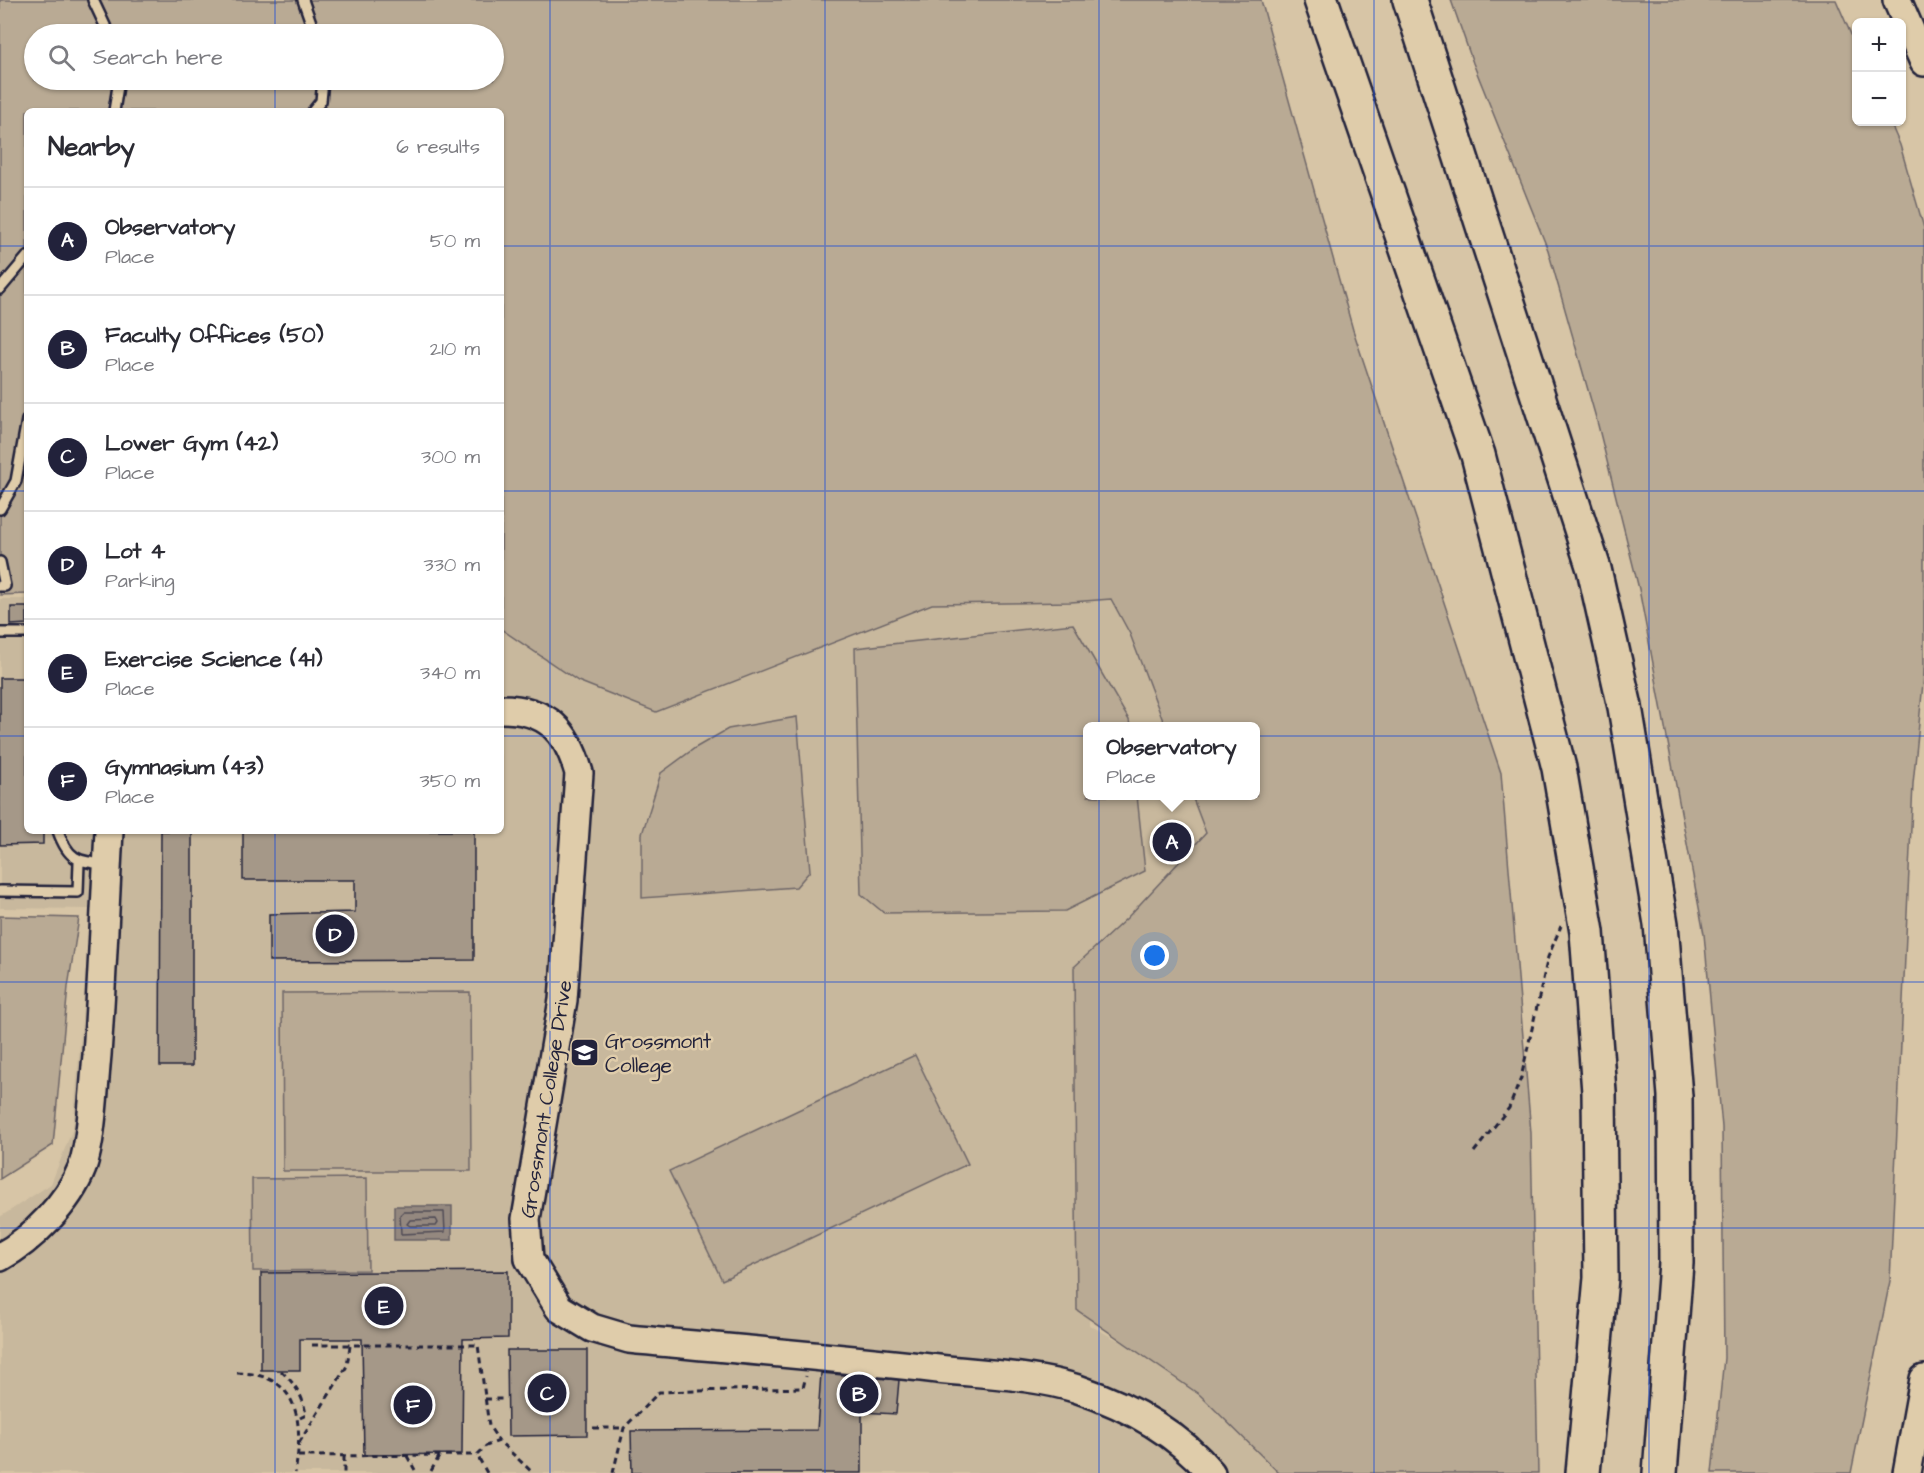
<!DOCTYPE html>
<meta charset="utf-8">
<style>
:root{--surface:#fff;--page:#f7f7f7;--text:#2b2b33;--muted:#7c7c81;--line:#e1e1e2;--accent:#22223b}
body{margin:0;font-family:"Architects Daughter",sans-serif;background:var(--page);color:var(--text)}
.controls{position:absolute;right:18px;top:18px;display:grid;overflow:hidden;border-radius:9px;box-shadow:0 2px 4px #0004}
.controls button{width:54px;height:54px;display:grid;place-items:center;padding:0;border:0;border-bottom:2px solid var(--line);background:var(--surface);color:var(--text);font:30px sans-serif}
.you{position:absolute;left:1155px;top:956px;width:21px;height:21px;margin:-15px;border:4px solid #fff;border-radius:50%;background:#1a73e8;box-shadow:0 0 0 9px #1a73e833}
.badge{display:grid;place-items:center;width:39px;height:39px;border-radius:50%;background:var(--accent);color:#fff;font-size:20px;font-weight:700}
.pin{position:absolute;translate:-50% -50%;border:3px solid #fff;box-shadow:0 2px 6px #0006}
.popup{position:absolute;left:1083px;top:722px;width:177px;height:78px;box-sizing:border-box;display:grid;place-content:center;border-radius:9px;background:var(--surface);filter:drop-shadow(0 2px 4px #0005);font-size:20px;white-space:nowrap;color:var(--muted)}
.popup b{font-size:22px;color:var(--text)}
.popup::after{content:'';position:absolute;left:50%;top:100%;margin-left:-12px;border:12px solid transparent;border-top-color:var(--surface)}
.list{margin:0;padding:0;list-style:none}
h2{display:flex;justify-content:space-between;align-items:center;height:78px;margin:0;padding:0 24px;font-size:26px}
h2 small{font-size:20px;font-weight:400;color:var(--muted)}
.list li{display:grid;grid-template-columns:39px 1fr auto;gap:18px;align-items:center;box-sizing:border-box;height:108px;padding:0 24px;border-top:2px solid var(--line)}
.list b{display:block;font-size:22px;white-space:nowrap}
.list p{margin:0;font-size:20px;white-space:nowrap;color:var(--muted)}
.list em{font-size:20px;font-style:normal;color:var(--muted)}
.icon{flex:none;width:33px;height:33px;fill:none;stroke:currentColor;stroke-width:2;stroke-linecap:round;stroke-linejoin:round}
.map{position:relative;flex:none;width:1924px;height:1473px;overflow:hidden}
.search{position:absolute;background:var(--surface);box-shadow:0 2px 4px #0004;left:24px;top:24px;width:480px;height:66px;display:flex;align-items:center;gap:15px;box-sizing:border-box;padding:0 21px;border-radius:33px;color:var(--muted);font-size:22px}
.panel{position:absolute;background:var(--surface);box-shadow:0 2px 4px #0004;left:24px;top:108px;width:480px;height:726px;border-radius:9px}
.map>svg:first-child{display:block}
</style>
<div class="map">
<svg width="1924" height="1473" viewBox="0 0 1924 1473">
<rect width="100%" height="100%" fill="#d7c5a6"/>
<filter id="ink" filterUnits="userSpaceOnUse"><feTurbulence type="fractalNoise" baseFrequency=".0167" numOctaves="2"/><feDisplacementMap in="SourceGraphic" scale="12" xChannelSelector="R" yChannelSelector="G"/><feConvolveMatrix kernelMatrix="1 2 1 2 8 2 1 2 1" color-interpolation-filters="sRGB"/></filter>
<g filter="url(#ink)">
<path fill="#c8b89d" d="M1139 595 1176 726H1088V796H1196L1206 833 1089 978V1325L1238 1403 1282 1473H0V1217L51 1184 73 1128 91 909 0 908V599H27V831H501V597Z"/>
<path fill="#b9aa94" stroke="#6e6668" stroke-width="1.5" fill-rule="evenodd" d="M0 0H1261L1353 330 1501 773 1531 1133 1538 1473H1279L1200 1395 1077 1310 1074 967 1127 918 1206 833 1192 796H1256V726H1165L1130 634 1111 599 1071 602 932 604 656 712 578 681 501 629V111H27V594L0 595ZM34 34H494V80H34Z
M1451 0H1836L1856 46V122H1890L1900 145 1924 228V673L1913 784 1890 1281 1851 1473H1712L1724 1358 1722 1127 1704 934 1639 589 1598 425 1548 250 1473 63Z
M1073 624 1129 720 1130 726H1088V796H1137L1145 871 1065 911 884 913 861 894 855 648Z
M797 717 810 871 796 887 642 898V834L661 773 695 748 728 729Z
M0 916 79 918 68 987 53 1145 0 1179Z
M470 992 471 1171H283L282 993Z
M915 1055 968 1164 722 1280 669 1171Z
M367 1178 368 1270 253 1271 252 1179Z"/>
<path fill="#94887f" stroke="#665f64" stroke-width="1.5" d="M394 1206H452V1240H394Z"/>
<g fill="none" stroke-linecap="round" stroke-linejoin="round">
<path stroke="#504b56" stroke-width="1.5" d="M403 1212H444L445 1232 401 1234 400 1215Z
M436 1219 438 1223 436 1226H410L407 1224 410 1220Z"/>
</g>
<path fill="#a59888" stroke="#22223b" stroke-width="1.5" d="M11 607H27V624L11 625Z
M0 678H27V831H43V844L0 845Z
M1174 824 1187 837 1173 851 1160 839Z
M161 831H192V1066H160Z
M243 831H474V960L269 961V914L355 912V880H243Z
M508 1271V1338L463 1339 462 1454 364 1455 362 1339H300V1370H261V1273Z
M507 1350H587V1435L508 1436Z
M821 1373 899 1380 896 1414 862 1412V1473H632L631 1431 817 1430Z"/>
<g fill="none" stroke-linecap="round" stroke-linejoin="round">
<defs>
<path id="lane" d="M93 0 109 34
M303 0 315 34
M114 111 119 80
M313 111 321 101 323 80
M0 289 27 257
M0 509 16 481 27 420
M0 562 5 586H0
M0 633H27
M58 831C68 859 77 862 105 864
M0 891 78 892 79 862"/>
<path id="secondary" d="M1897 0 1924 62
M501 709C548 709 567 731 579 773L563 1000 526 1219 529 1259 559 1308 592 1328 629 1339C732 1349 835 1357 938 1369 984 1374 1034 1375 1078 1389 1128 1406 1177 1432 1211 1473
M0 1257C32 1240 69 1202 82 1168 92 1140 94 1085 97 1055 102 980 105 906 109 831
M1907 1473 1924 1379"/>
<path id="highway" d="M1321 0 1478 455 1559 768 1587 932 1599 1092 1601 1278 1583 1473
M1410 0 1594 569 1625 707 1661 924 1675 1096 1676 1263 1660 1473"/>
</defs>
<use href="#lane" stroke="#22223b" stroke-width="14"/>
<use href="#secondary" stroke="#22223b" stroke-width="32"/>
<use href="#highway" stroke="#22223b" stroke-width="38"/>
<path stroke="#22223b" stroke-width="3" stroke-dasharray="6 4.5" stroke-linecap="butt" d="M1474 1152 1509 1108 1521 1078 1548 957 1561 926
M312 1345H478L489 1426 499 1441
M281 1371C295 1384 303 1395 306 1415L298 1419
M237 1373C300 1373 304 1423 295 1473
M485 1399H506
M593 1428H624
M299 1443 347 1366 350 1346
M298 1456 477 1455
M344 1456V1473
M407 1456 415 1470
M431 1471 440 1455
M487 1473 477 1455 486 1446 499 1441 533 1473
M613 1473 624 1428 659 1392 803 1388 806 1376"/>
<use href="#lane" stroke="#dfccaa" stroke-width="9"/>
<use href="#secondary" stroke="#dfccaa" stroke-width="27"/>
<use href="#highway" stroke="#dfccaa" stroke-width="33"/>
</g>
</g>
<path fill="none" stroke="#1d4ed8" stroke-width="1.5" stroke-opacity="0.55" d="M275 0V34M550 0V1473M825 0V1473M1099 0V1473M1374 0V1473M1649 0V1473M275 80V111M0 246H27M501 246H1924M0 491H27M501 491H1924M0 736H27M501 736H1924M275 831V1473M0 982H1924M0 1228H1924"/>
<defs>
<symbol id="university-square" viewBox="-11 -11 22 22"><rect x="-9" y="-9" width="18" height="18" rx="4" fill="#22223b" stroke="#dfccaa"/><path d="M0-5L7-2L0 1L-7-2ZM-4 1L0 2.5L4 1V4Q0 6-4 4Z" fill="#fff"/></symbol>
</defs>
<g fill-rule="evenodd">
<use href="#university-square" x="568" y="1036" width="33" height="33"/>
</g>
<g text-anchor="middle" stroke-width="5" stroke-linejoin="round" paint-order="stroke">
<g font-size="21" fill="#22223b" stroke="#dfccaa" text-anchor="start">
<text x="605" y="1048">Grossmont<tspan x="605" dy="24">College</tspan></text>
</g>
<g font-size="21" fill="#22223b" stroke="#dfccaa">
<text transform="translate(546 1099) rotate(-81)" y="7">Grossmont College Drive</text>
</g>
</g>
</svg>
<div class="controls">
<button>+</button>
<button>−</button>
</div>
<div class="you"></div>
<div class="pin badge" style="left:1172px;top:842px">A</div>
<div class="popup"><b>Observatory</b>Place</div>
<div class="pin badge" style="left:859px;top:1394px">B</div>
<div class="pin badge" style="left:547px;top:1393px">C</div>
<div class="pin badge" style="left:335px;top:934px">D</div>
<div class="pin badge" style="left:384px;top:1306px">E</div>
<div class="pin badge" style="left:413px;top:1405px">F</div>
<div class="search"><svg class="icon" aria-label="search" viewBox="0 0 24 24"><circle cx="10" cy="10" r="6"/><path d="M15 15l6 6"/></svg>Search here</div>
<section class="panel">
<h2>Nearby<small>6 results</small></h2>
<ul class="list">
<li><span class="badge">A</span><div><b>Observatory</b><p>Place</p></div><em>50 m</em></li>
<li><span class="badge">B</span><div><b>Faculty Offices (50)</b><p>Place</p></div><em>210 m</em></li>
<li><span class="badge">C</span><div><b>Lower Gym (42)</b><p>Place</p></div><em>300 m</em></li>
<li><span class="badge">D</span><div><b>Lot 4</b><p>Parking</p></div><em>330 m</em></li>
<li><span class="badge">E</span><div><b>Exercise Science (41)</b><p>Place</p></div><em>340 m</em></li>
<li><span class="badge">F</span><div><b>Gymnasium (43)</b><p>Place</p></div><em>350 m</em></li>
</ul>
</section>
</div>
